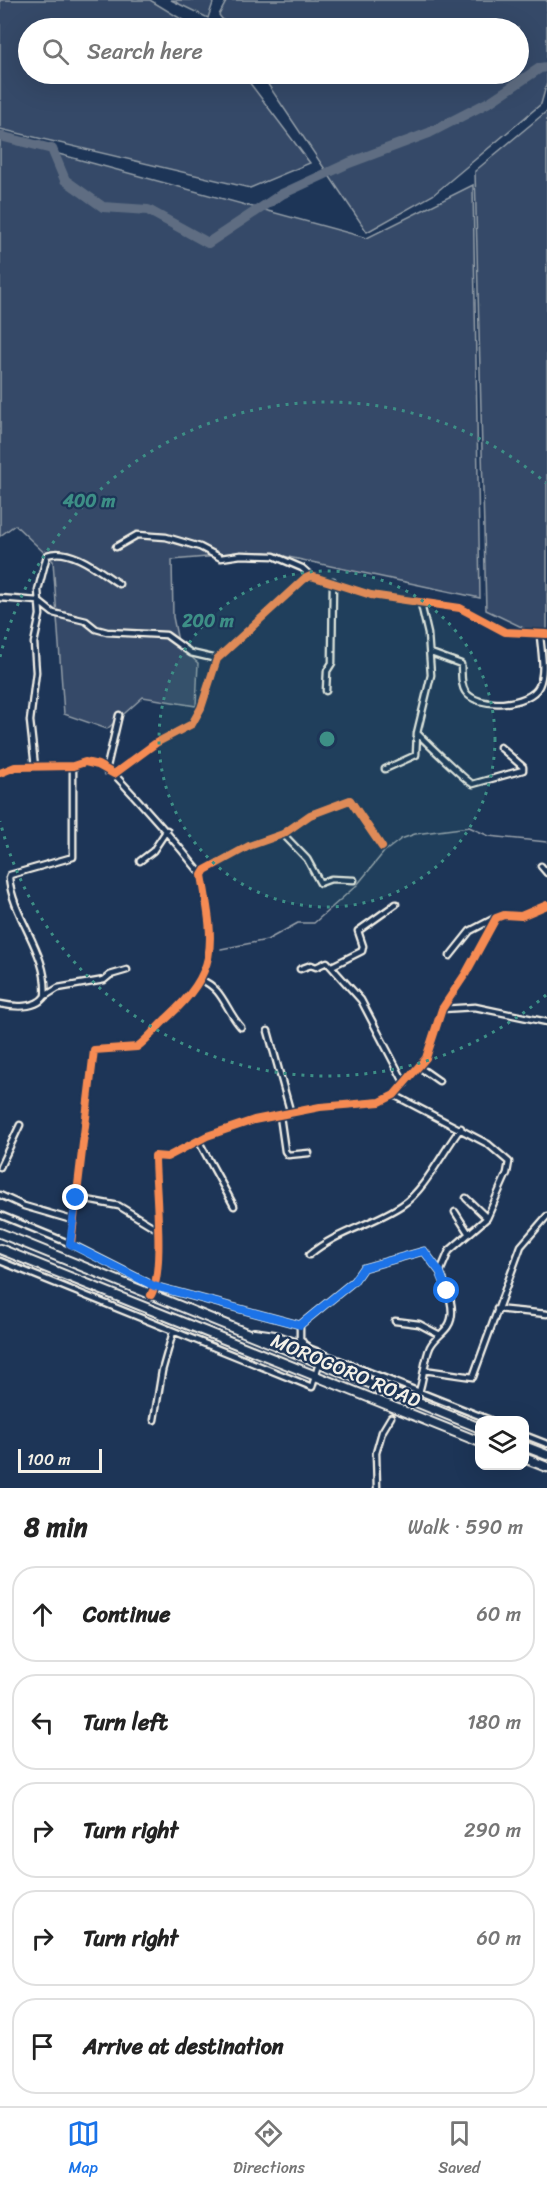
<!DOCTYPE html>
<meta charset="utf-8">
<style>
:root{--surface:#fff;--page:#f2f2f2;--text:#222;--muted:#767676;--line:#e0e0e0;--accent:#1a73e8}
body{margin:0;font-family:Sriracha,sans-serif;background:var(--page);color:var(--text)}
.controls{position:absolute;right:18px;bottom:18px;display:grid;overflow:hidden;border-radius:12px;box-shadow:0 6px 24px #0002}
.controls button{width:54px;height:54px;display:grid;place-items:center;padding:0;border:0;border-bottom:2px solid var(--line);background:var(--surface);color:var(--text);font:30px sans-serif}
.scale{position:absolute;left:18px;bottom:15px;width:84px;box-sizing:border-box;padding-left:6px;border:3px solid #f4f1e8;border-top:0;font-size:16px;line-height:21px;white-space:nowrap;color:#f4f1e8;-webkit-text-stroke:4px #1d3557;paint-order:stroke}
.stop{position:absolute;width:18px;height:18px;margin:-14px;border:4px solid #1a73e8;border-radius:50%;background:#fff}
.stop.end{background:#1a73e8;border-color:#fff;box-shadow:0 2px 6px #0008}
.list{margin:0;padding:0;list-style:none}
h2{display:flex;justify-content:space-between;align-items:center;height:78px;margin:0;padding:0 24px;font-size:26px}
h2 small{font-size:20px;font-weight:400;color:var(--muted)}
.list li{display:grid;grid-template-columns:39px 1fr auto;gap:18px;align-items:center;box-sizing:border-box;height:96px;margin:0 12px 12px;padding:0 12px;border:2px solid var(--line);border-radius:24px}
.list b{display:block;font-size:22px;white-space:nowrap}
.list em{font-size:20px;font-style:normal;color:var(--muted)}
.icon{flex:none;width:33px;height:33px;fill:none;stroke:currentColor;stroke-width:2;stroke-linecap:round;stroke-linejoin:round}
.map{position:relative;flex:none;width:547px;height:1488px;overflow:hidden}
.search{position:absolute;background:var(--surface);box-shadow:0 6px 24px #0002;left:18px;right:18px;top:18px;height:66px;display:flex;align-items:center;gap:15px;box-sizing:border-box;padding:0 21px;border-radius:33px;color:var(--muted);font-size:22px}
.sheet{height:618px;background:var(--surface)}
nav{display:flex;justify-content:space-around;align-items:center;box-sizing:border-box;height:84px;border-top:2px solid var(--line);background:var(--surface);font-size:16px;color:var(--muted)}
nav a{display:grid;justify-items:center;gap:3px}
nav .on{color:var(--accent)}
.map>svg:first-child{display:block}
</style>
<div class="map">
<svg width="547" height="1488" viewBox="0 0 547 1488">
<rect width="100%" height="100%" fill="#1d3557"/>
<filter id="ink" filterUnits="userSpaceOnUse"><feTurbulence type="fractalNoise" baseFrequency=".0167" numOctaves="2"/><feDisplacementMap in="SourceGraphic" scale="12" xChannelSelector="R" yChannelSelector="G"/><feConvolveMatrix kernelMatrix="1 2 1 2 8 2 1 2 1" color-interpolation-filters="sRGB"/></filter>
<g filter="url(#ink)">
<path fill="#354a67" stroke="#949ea8" stroke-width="1.5" d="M0 0H150L196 28H28V74H243L310 163 250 188 0 129Z
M171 0H214L208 18Z
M227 0H547V83L541 104 433 195 367 232 261 74H518V28H229L219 15Z
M547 111V632L534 633 486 610 475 171Z
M0 138 367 238 473 185 480 598 265 552 172 560 173 617 179 646 198 663 196 706 143 697 107 729 64 714 53 561 15 525 0 536Z"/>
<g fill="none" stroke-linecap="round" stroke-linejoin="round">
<path stroke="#9aa2ab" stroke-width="1.5" d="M221 949 267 940 298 923H314L357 885 384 852 401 839 415 834 469 827 489 836 547 842
M524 1464 547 1473"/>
<path stroke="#5e6d82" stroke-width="10" d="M0 136 52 149 65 180 103 207 148 210 208 243 282 194 349 163 429 133 491 101 540 68 547 67"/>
<defs>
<path id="minor" d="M116 547 137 535 166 537 200 547 221 558 241 555 274 556 302 568 311 576
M0 598 38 601 53 613 86 621 96 629 107 632 166 635 191 653 217 659
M421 604 428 634 431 675 417 733C424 740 468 783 473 784L523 770V767L500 747
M431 653 461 664C462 672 460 683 465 691 476 710 530 706 539 686 546 671 541 651 540 635
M326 691 327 671 332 663 333 581
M35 767 30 721 36 672 34 643 40 615 38 590 47 555C70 546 101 572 119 584
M385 769 416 755 417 733
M106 771 119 715
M0 773 15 767 73 766 85 762 98 765 114 774 156 743 192 724 201 708 217 659 304 579 311 576 371 595 460 608 505 632 547 634
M114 774C145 807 174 840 202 875
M283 834 307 859 320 883 331 879 354 880
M140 861 153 851 167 830
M541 866 547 873
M450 956 470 931 495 918
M332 966 362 951 363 946 358 931 396 904
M300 969 311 965 316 967 327 962 361 1000 405 1084
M201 980C223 988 226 1011 241 1027
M45 996 58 988 104 980 110 975 127 970
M0 1004C14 1007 36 1009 45 996 49 953 13 919 9 878L10 875 73 857V766
M442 1009 475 1007 547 1022
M268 1031 291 1114
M419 1067 439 1081
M394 1095 488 1144 509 1162 507 1173 487 1218
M280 1116 285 1151 288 1155 309 1153
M198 1140 234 1206
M0 1167 20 1125
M0 1195 24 1206 72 1220
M76 1198 119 1206 157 1229
M455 1212 469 1234
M0 1215 71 1244 154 1286 300 1325
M71 1244 94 1050 137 1047C148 1039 157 1027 167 1018 221 969 213 942 202 875L205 870 249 846 283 834 310 815 350 800 382 847
M309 1255C337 1231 372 1225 402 1205 425 1190 443 1151 461 1128
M0 1261 312 1387 322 1353
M440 1272 424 1251 363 1268 354 1281 300 1325V1338L306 1347 490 1420
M151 1295C165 1271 155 1187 155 1156L167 1157 207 1136 254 1120 320 1107 380 1102 394 1095 426 1058 442 1009 466 973 496 918 504 915 521 916 547 905
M497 1309 547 1314
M395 1321 419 1324 438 1334
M424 1370 473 1377 521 1246 547 1216
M419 1392C424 1377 424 1361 430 1347 435 1337 443 1334 448 1326 458 1311 446 1286 440 1272L449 1251 487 1218 466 1198
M154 1420 162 1371 173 1332
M524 1435 547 1444
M377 1488 376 1453 382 1432 391 1417"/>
<path id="trunk" d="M0 1233 480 1428
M0 1249 480 1442
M254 1333 275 1336 306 1347
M524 1446 547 1455
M524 1458 547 1467"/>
</defs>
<use href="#minor" stroke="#f4f1e8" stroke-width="9"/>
<use href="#trunk" stroke="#f4f1e8" stroke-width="12"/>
<use href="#minor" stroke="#1d3557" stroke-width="4.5"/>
<use href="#trunk" stroke="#1d3557" stroke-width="8"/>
<defs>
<path id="cycleway" d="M0 773 15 767 73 766 85 762 98 765 114 774 156 743 192 724 201 708 217 659 304 579 311 576 371 595 460 608 505 632 547 634
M71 1244 94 1050 137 1047C148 1039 157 1027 167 1018 221 969 213 942 202 875L205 870 249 846 283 834 310 815 350 800 382 847
M151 1295C165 1271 155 1187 155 1156L167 1157 207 1136 254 1120 320 1107 380 1102 394 1095 426 1058 442 1009 466 973 496 918 504 915 521 916 547 905"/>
</defs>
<use href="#cycleway" stroke="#1d3557" stroke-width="11"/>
<use href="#cycleway" stroke="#f68b52" stroke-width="8"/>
</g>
</g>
<g fill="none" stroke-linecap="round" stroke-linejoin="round" filter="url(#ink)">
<path stroke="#1a73e8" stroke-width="8" d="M76 1198 70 1244 154 1286 300 1325 354 1281 363 1268 424 1251 440 1272 447 1291"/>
</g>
<circle cx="327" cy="739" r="168" fill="#3d8f86" fill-opacity=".12"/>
<g fill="none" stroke="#3d8f86" stroke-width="3" stroke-dasharray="3 6">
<circle cx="327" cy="739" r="168"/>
<path d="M546 995A337 337 0 0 1 0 821M0 657A337 337 0 0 1 546 483"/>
</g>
<g text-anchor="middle" stroke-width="4.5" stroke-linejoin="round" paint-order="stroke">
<g font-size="20" fill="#f4f1e8" stroke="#1d3557">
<text transform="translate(346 1370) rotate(23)" y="7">MOROGORO ROAD</text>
</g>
</g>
<circle cx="327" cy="739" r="9" fill="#3d8f86" stroke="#1d3557" stroke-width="3"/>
<g font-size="18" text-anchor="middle" font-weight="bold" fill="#3d8f86" stroke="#1d3557" stroke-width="4.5" stroke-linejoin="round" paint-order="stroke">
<text x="89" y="507">400 m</text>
<text x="208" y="627">200 m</text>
</g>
</svg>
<div class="controls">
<button><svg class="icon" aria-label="layers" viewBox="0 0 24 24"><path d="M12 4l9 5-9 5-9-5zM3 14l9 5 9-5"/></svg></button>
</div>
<div class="scale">100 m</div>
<div class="stop" style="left:447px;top:1291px"></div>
<div class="stop end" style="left:76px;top:1198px"></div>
<div class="search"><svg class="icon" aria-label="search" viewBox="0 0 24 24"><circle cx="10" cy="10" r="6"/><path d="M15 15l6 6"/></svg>Search here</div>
</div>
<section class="sheet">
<h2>8 min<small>Walk · 590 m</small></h2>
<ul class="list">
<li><svg class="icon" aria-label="ahead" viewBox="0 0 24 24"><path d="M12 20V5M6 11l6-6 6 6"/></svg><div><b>Continue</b></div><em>60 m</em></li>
<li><svg class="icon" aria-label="left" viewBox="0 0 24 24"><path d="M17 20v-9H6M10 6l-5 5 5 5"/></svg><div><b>Turn left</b></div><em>180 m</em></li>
<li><svg class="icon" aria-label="right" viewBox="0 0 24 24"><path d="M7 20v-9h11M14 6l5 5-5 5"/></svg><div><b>Turn right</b></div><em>290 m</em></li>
<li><svg class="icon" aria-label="right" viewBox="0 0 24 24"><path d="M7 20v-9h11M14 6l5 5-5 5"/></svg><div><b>Turn right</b></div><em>60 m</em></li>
<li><svg class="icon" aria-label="arrive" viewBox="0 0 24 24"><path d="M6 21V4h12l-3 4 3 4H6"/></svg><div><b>Arrive at destination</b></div></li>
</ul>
</section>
<nav>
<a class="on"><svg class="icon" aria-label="map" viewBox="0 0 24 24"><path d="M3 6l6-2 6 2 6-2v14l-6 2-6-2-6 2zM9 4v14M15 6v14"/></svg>Map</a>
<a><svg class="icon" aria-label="directions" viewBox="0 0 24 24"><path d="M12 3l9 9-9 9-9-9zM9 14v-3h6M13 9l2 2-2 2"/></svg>Directions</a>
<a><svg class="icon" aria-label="saved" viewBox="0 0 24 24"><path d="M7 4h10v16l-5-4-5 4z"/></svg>Saved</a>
</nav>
